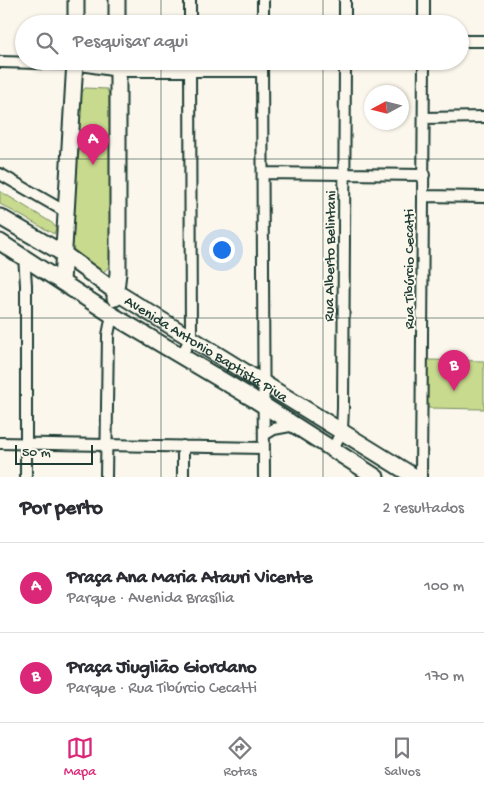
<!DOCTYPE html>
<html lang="pt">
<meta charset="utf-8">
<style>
:root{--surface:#fff;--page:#f7f7f7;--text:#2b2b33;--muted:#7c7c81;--line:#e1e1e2;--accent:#db2777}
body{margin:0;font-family:"Gochi Hand",sans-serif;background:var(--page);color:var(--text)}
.compass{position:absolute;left:364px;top:85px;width:45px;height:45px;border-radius:50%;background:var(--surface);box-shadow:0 1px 4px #0004;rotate:263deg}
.scale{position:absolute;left:15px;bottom:12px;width:78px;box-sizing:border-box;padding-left:5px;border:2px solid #1f3d34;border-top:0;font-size:14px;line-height:18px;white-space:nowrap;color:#1f3d34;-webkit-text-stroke:4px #fbf7ec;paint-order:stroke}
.you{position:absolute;left:221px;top:249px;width:18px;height:18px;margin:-12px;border:4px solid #fff;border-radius:50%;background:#1a73e8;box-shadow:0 0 0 8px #1a73e833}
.badge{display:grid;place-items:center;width:32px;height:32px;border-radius:50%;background:var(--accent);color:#fff;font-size:16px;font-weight:700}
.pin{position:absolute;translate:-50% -41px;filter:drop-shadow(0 1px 2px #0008)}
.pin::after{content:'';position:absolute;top:26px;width:18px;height:15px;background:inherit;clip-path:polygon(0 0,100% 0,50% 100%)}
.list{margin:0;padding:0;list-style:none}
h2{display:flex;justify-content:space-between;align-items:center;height:65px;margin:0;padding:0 20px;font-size:21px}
h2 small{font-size:16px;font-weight:400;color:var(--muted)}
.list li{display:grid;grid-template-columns:32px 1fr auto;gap:15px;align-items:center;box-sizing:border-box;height:90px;padding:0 20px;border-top:1px solid var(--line)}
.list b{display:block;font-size:19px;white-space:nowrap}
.list p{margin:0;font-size:16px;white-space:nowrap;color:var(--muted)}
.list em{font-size:16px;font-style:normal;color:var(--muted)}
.icon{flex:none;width:28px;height:28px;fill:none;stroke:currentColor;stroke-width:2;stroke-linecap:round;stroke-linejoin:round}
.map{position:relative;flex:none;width:484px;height:477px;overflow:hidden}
.search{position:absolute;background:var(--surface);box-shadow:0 1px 4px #0004;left:15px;right:15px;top:15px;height:55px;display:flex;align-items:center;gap:12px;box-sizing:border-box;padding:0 18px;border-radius:28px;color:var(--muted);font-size:19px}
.sheet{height:245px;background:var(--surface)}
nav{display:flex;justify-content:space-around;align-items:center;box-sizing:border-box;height:70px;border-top:1px solid var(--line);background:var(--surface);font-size:14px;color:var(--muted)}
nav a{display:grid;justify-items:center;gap:2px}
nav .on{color:var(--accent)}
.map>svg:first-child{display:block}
</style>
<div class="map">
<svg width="484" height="477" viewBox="0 0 484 477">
<rect width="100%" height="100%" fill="#fbf7ec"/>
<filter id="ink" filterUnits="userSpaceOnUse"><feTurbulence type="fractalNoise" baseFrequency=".02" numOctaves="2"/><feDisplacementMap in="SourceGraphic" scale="10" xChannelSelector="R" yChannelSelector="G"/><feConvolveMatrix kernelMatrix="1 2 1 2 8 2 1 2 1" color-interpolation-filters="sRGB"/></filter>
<g filter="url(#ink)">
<path fill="#c8da8e" stroke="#748c61" d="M85 88 107 89 109 95 112 248 109 267 102 273 72 253 80 95Z
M0 191 52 223 56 228 54 234 0 204Z
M428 360 484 361V409L428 408 425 399V363Z"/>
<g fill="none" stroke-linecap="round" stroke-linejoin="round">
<defs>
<path id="minor" d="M345 0V24
M424 0V24
M190 24V0
M263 24V0
M460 41H484
M262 61 264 477
M0 62 75 64 118 71H262
M424 118 484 117
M264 173 424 175
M0 174 66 212
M424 196 484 197
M24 256 26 285V477
M182 355 191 337 190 61
M264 435 274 429 295 425
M0 443 264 448
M333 449 342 430 343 408 345 61
M106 477 108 335 112 315
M183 477V446
M421 477 424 61"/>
<g id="secondary">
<path d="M117 0V24"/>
<path d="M76 24V0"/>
<path id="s1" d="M0 217 64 254 116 292 415 477"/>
<path d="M0 242 112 315 252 398 376 477"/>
<path d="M62 282 75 61"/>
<path d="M115 298 118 273V61"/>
</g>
</defs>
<use href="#minor" stroke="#1f3d34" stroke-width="14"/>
<use href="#secondary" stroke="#1f3d34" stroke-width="19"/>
<use href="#minor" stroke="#fbf7ec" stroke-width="10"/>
<use href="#secondary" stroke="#fbf7ec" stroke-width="15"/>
</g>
</g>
<path fill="none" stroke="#1f3d34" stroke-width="1" stroke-opacity="0.55" d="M161 0V24M323 0V24M161 61V477M323 61V477M0 159H484M0 318H484"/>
<g text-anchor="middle" stroke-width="4" stroke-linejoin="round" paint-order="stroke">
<g font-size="15" fill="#1f3d34" stroke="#fbf7ec">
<text transform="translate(329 256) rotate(-89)" y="5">Rua Alberto Belintani</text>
<text transform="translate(408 269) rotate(-90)" y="5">Rua Tibúrcio Cecatti</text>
<text dy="5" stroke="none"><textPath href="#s1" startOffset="245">Avenida Antonio Baptista Piva</textPath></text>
</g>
</g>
</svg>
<svg class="compass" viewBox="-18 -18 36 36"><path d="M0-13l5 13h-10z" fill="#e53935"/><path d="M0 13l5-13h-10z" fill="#7c7c81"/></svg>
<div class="scale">50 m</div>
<div class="you"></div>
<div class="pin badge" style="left:93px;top:165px">A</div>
<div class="pin badge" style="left:454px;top:391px">B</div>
<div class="search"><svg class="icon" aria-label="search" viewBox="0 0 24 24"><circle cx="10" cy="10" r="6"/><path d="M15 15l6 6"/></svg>Pesquisar aqui</div>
</div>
<section class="sheet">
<h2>Por perto<small>2 resultados</small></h2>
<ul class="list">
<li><span class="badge">A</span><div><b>Praça Ana Maria Atauri Vicente</b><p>Parque · Avenida Brasília</p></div><em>100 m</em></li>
<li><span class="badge">B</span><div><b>Praça Jiuglião Giordano</b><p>Parque · Rua Tibúrcio Cecatti</p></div><em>170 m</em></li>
</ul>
</section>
<nav>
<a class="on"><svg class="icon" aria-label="map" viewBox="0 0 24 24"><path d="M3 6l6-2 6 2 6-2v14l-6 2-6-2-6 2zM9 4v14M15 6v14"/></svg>Mapa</a>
<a><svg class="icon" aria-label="directions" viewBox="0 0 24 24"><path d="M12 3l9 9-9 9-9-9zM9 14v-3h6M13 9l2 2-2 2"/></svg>Rotas</a>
<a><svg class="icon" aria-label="saved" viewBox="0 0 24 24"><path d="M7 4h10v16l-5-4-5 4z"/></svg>Salvos</a>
</nav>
